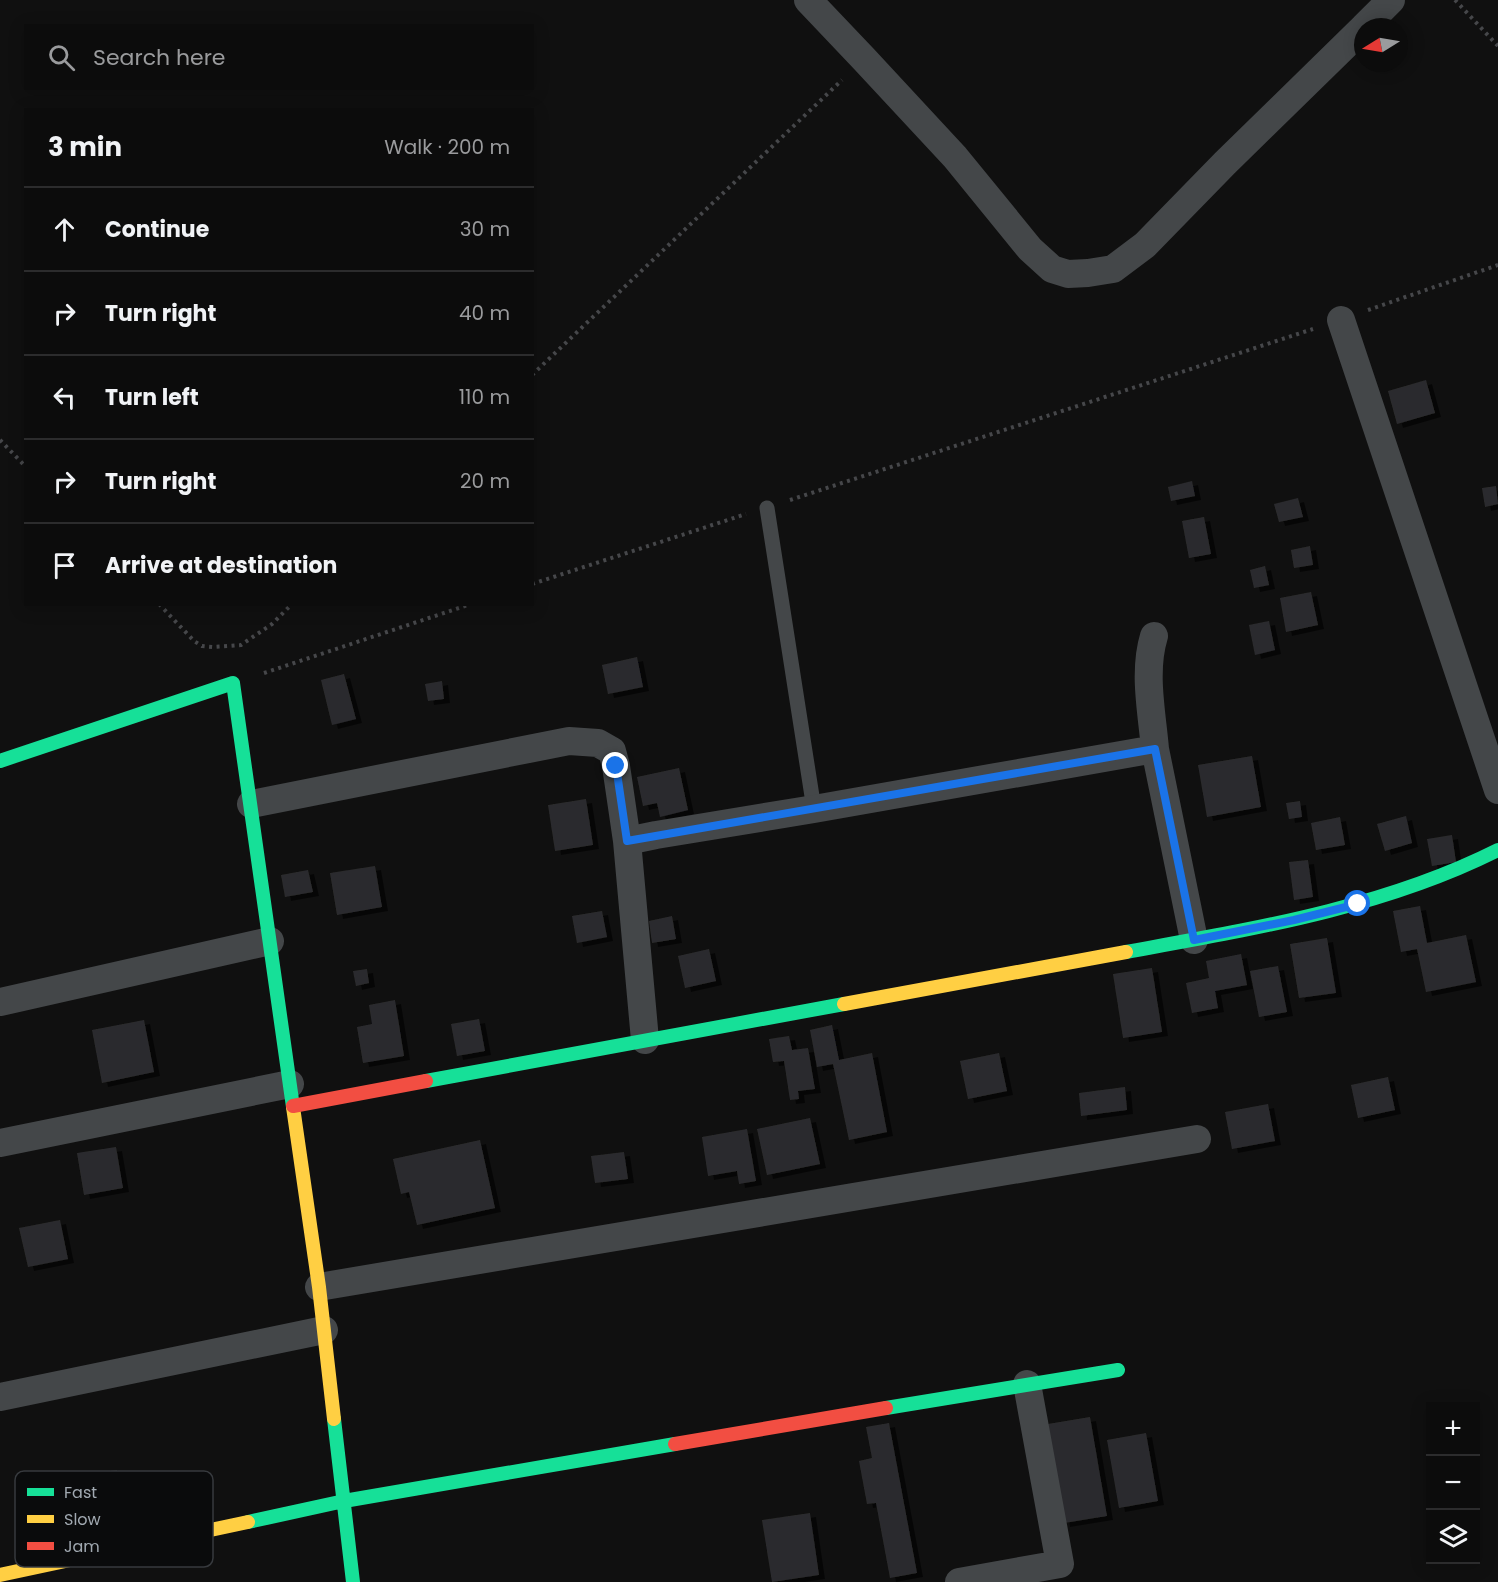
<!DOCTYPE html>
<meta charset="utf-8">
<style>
:root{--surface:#0c0c0c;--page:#1a1a1a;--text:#f1f3f6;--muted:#9a9b9d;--line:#2c2c2d}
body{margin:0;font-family:Poppins,sans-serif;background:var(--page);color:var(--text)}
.controls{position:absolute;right:18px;bottom:18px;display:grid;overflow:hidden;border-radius:0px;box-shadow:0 3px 15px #0003}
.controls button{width:54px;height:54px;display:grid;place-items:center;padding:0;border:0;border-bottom:2px solid var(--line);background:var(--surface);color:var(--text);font:30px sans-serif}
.compass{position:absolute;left:1354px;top:18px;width:54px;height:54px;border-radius:50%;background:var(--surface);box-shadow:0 3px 15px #0003;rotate:259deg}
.stop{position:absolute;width:18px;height:18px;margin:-14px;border:4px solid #1a73e8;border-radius:50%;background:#fff}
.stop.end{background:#1a73e8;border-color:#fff;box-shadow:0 2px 6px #0008}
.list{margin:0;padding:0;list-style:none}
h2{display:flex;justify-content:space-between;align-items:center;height:78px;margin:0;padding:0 24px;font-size:26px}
h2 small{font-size:20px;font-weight:400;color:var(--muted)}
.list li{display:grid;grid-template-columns:39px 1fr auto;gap:18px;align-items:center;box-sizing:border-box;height:84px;padding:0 24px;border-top:2px solid var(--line)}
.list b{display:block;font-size:22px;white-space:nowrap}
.list em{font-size:20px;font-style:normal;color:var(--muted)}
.icon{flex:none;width:33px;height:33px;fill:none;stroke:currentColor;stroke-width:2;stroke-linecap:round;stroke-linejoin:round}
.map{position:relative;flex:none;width:1498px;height:1582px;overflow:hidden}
.search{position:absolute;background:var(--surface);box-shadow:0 3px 15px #0003;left:24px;top:24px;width:510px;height:66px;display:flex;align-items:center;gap:15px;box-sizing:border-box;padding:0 21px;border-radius:0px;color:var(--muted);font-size:22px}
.panel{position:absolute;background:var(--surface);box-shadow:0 3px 15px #0003;left:24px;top:108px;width:510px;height:498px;border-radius:0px}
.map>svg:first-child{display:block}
</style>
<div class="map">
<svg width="1498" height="1582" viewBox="0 0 1498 1582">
<defs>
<filter id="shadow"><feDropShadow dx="6" dy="4" stdDeviation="0" flood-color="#0009"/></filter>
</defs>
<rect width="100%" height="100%" fill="#101010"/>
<path fill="#2c2c2d" filter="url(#shadow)" d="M1426 380 1435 413 1397 424 1388 391Z
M1192 481 1195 496 1171 501 1168 487Z
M1496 486 1498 504 1485 507 1482 488Z
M1298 498 1303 517 1279 522 1274 504Z
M1204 517 1211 554 1189 558 1182 521Z
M1310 546 1313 565 1294 568 1291 550Z
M1265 566 1269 585 1254 588 1250 570Z
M1311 592 1318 625 1286 632 1280 598Z
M1269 621 1275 650 1255 655 1249 625Z
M637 657 643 687 608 694 602 665Z
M344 674 356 719 332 725 321 680Z
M442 681 444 699 428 701 425 684Z
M1252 756 1261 807 1207 817 1198 765Z
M679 768 688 810 660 817 657 803 643 806 637 777Z
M586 799 593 845 555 851 548 805Z
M1300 801 1302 817 1289 819 1286 803Z
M1406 816 1412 843 1385 851 1377 824Z
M1340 817 1345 845 1316 850 1311 823Z
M1452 835 1456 862 1432 866 1427 839Z
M1308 860 1313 897 1294 900 1289 862Z
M375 866 382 907 337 915 330 873Z
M308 870 313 892 285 897 281 875Z
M1420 906 1427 943 1466 935 1476 982 1426 992 1417 949 1401 952 1393 911Z
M602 911 607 937 577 943 572 916Z
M672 916 676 939 652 943 649 921Z
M1327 938 1336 993 1299 998 1290 944Z
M709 949 716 981 685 988 678 956Z
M1241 954 1247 985 1215 991 1218 1008 1192 1013 1186 983 1209 978 1206 961Z
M1278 966 1287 1012 1259 1017 1250 971Z
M1152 968 1162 1032 1123 1038 1113 974Z
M367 969 369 983 356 986 353 971Z
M395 1000 404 1056 363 1063 357 1027 372 1024 369 1005Z
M479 1019 485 1051 457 1056 451 1024Z
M144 1020 154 1072 102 1083 92 1030Z
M832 1025 839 1060 872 1053 887 1132 849 1140 833 1064 817 1067 810 1030Z
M789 1036 792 1050 808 1048 815 1089 798 1091 799 1099 790 1100 784 1061 773 1062 769 1039Z
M999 1053 1007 1091 968 1099 960 1061Z
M1388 1077 1395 1110 1358 1118 1351 1085Z
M1125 1087 1127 1110 1081 1116 1079 1093Z
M1268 1104 1275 1141 1232 1149 1225 1112Z
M810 1118 820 1164 767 1175 757 1129Z
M747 1129 756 1181 739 1184 737 1171 708 1176 702 1137Z
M480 1140 495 1208 417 1225 409 1192 401 1194 393 1159Z
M116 1147 123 1188 84 1195 77 1153Z
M624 1152 628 1179 595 1183 591 1156Z
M60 1220 68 1259 28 1267 19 1228Z
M1090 1417 1107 1516 1064 1523 1048 1424Z
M889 1423 917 1573 890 1578 876 1503 867 1504 859 1461 872 1458 866 1427Z
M1146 1433 1158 1501 1119 1508 1107 1440Z
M117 1470 126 1524 77 1532 68 1477Z
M810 1513 819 1575 772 1582 762 1520Z"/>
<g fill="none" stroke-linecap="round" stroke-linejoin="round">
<path stroke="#46474a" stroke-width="4" stroke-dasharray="3 4.5" stroke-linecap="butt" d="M1455 0 1498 46
M1368 310 1498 265
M532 375 842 80
M0 440 26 467
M790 500 1313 329
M532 584 746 514
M159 604 194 641 202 646 213 647 241 645 272 624 292 604
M264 673 471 604"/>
<path stroke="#444749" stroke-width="15" d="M767 508 814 809"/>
<path stroke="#444749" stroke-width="28" d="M808 0 864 59 955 157 1030 249 1052 269 1068 274 1088 273 1113 269 1145 245 1225 163 1363 28
M1364 27 1391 0
M1341 320 1498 790
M1154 636C1143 672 1152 713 1155 749
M251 804 569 741 598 743 612 751 616 766 627 841 645 1040
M627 841 656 835 814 809 1155 749 1194 940
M0 1002 270 941
M0 1143 290 1084
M319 1287 1197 1139
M0 1397 324 1330
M959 1582 1060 1564 1027 1384"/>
<path stroke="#16e098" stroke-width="14" d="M0 761 233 683 293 1107
M1126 952C1252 929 1383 908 1498 850
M426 1081 844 1004
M886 1408 1118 1370
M334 1419 353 1582
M248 1522 344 1501 675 1444"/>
<path stroke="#ffcf43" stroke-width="14" d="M844 1004 1126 952
M293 1107 319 1287 334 1419
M0 1575 248 1522"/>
<path stroke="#f24e42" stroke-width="14" d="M293 1106 426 1081
M675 1444 886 1408"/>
</g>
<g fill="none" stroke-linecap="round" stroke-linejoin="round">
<path stroke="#1a73e8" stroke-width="8" d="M616 766 627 841 1155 749 1194 940 1294 920 1358 904"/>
</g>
<rect x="15" y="1471" width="198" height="96" rx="9" fill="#0a0b0c" stroke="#373a3e" stroke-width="1.5"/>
<rect x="27" y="1488" width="27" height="8" fill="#16e098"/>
<rect x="27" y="1515" width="27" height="8" fill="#ffcf43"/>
<rect x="27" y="1542" width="27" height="8" fill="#f24e42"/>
<g font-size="16" fill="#a1a9b1">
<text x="64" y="1498">Fast</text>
<text x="64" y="1525">Slow</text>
<text x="64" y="1552">Jam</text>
</g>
</svg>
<div class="controls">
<button>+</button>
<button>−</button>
<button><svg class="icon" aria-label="layers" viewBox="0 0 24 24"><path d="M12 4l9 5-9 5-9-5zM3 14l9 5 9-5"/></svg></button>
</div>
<svg class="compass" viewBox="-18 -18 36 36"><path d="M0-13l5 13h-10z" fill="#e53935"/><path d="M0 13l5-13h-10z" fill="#9a9b9d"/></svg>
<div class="stop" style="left:1358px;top:904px"></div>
<div class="stop end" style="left:616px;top:766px"></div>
<div class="search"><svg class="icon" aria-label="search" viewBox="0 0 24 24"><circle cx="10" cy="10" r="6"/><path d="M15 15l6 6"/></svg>Search here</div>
<section class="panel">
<h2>3 min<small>Walk · 200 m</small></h2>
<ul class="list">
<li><svg class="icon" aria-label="ahead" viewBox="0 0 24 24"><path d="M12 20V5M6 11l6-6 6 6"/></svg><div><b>Continue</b></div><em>30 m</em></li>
<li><svg class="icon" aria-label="right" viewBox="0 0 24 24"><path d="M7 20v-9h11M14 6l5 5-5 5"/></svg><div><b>Turn right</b></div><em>40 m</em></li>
<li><svg class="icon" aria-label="left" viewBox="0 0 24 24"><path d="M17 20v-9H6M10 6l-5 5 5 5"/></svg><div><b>Turn left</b></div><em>110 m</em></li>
<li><svg class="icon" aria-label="right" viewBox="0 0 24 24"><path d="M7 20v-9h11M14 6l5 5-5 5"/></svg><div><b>Turn right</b></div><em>20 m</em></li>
<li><svg class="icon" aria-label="arrive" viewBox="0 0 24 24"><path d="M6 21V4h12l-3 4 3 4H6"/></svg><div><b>Arrive at destination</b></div></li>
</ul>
</section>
</div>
